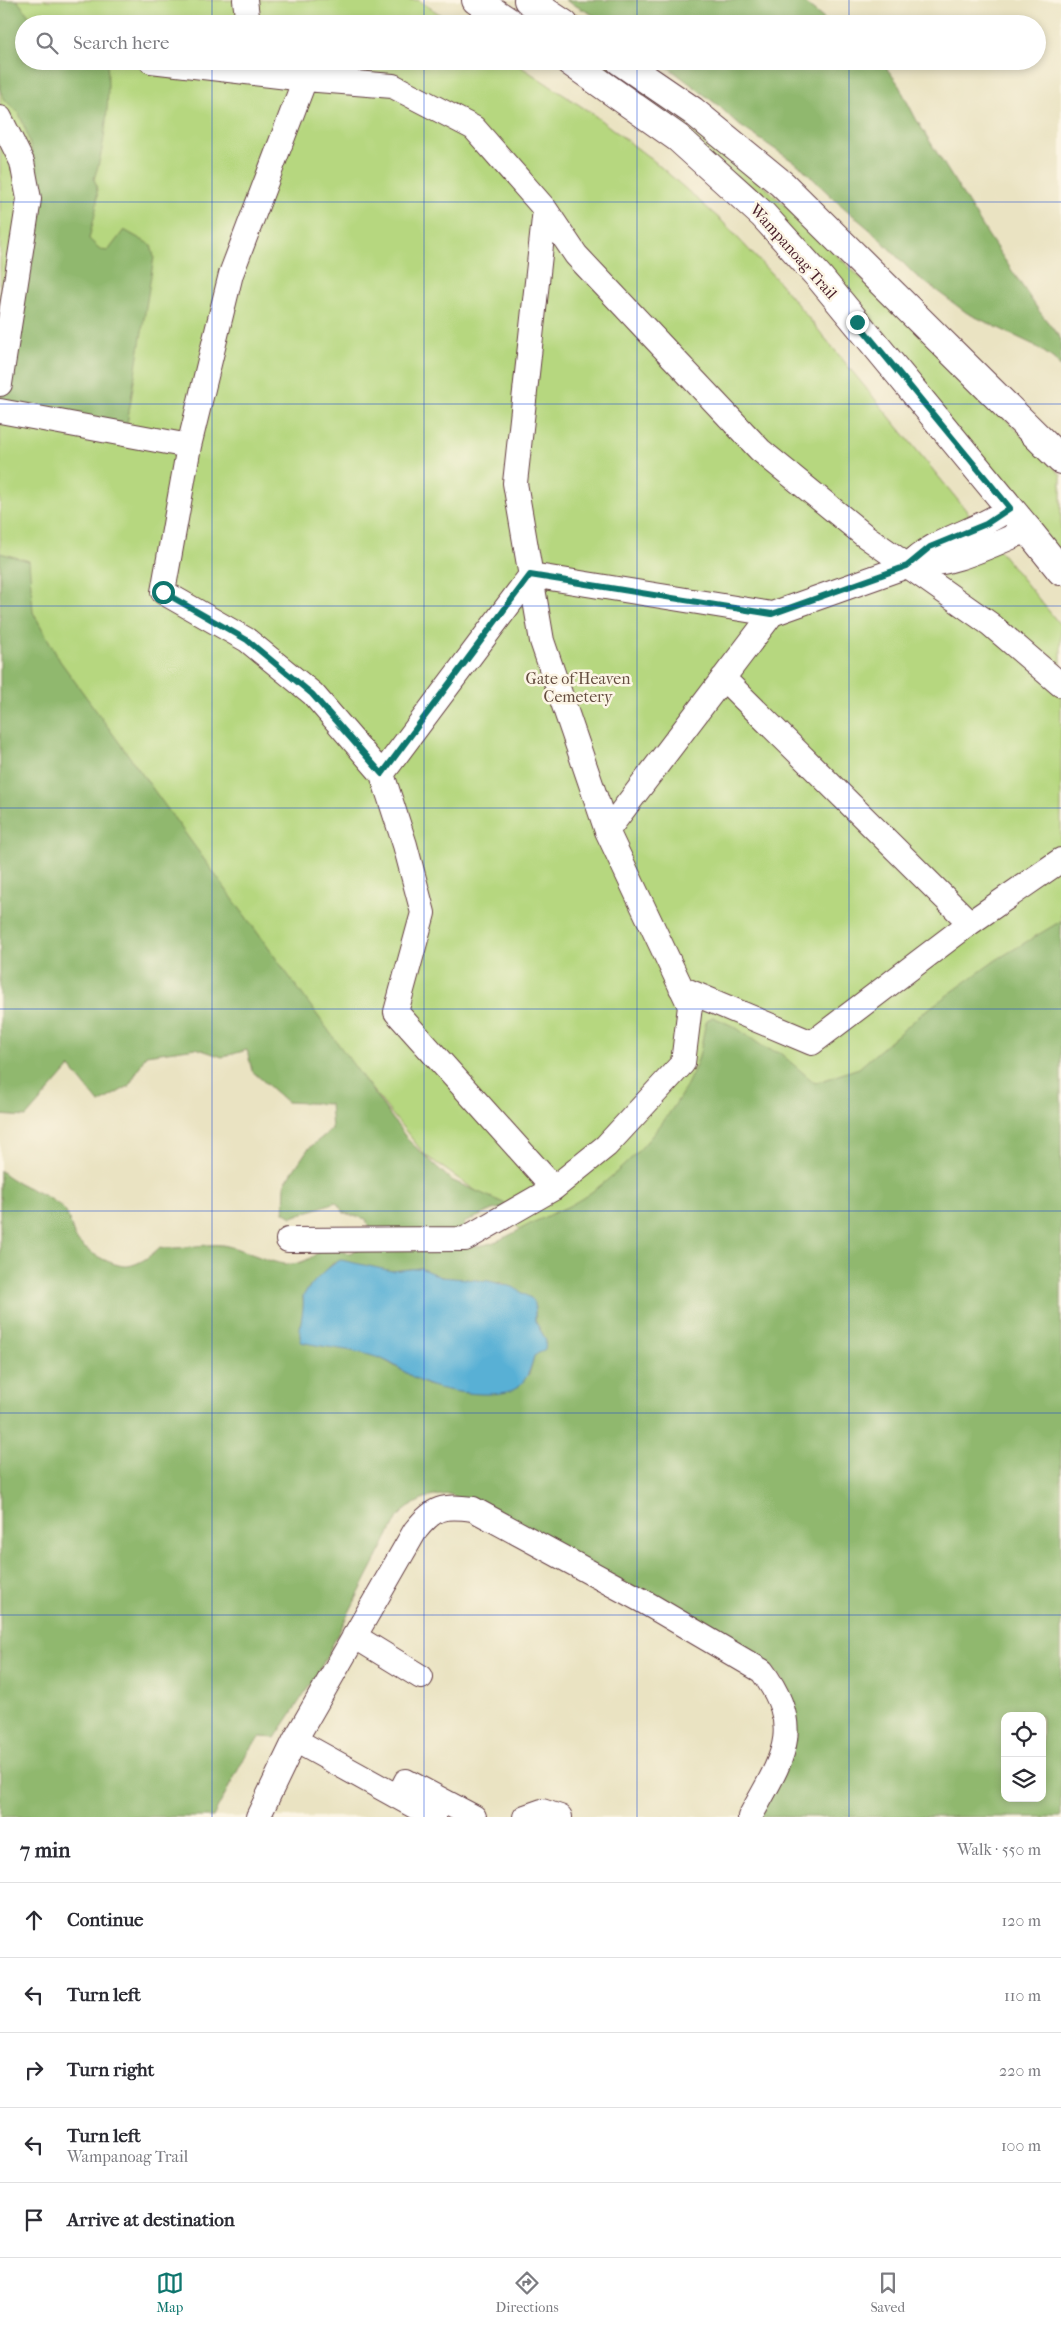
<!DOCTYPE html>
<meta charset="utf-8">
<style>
:root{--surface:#fff;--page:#f7f7f7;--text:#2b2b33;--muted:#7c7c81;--line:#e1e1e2;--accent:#0f766e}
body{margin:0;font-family:"IM FELL French Canon",serif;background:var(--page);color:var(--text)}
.controls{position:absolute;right:15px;bottom:15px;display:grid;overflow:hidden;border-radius:10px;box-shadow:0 2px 8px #0003}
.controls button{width:45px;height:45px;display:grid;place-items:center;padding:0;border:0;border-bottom:1px solid var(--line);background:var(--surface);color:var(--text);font:25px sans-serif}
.stop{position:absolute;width:15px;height:15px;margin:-11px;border:4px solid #0f766e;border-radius:50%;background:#fff}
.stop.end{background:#0f766e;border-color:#fff;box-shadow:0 1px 5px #0008}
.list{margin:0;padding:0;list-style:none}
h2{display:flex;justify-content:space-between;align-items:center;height:65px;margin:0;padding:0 20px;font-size:21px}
h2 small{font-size:16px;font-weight:400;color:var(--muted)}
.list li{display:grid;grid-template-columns:32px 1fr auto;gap:15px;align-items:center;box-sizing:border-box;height:75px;padding:0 20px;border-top:1px solid var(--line)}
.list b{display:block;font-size:19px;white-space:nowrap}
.list p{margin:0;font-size:16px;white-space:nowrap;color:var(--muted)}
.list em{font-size:16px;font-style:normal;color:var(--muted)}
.icon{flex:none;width:28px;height:28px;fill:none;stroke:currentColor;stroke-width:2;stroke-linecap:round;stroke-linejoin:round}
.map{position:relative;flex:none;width:1061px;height:1817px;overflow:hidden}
.search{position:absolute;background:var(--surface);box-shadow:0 2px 8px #0003;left:15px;right:15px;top:15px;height:55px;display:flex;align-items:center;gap:12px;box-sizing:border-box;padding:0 18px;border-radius:28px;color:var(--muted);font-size:19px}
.sheet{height:440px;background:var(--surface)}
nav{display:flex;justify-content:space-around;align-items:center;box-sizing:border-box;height:70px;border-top:1px solid var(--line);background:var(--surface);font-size:14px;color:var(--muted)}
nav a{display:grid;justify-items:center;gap:2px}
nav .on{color:var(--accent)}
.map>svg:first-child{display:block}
</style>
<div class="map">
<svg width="1061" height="1817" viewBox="0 0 1061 1817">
<rect width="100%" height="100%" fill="#fcf5e5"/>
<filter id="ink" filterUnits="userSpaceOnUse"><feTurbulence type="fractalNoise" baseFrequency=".02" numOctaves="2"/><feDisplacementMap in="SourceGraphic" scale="10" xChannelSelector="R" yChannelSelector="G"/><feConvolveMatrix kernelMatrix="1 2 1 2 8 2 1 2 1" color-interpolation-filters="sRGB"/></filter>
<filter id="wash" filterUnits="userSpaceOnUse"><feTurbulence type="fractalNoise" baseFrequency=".0096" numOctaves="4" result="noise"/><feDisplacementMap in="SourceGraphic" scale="20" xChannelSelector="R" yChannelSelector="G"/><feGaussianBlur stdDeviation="1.12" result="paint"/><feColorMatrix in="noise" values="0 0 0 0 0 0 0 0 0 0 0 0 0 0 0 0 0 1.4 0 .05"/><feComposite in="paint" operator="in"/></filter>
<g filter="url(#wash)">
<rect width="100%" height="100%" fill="#eae3c2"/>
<path fill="#b6d77f" stroke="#807b55" d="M18 0H418L455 24H24V61H512L590 112 654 161 722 221 779 282 1061 626V929L829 1091 581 1208 528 1237 493 1203 425 1155 167 836 0 596V7Z
M590 61H603L679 113 674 121Z
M683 116 731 154 961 374 1061 475V555L678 123Z"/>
<path fill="#90b86e" stroke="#6d6c4c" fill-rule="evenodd" d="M0 0H17L35 24H24V61H107C110 96 106 146 94 179 102 197 93 220 89 239L101 250 108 251 124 230 151 245 154 257 127 424 3 404 1 395 40 200 35 163 26 131 19 113 6 101 0 91Z
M565 0H801L830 24H610Z
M660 61H881L897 82 916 119 988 235 1039 311 1061 339V368L1054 359 1034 345 967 313 914 274 875 234 835 200 800 166 739 125 719 106Z
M0 553 29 561 33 612 60 661 408 1140 451 1180 506 1204 504 1207 492 1210 464 1223 468 1237 476 1246C495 1245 515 1232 532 1223 543 1218 555 1212 567 1207 617 1182 676 1117 696 1065 702 1050 702 1035 707 1020L713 1017 735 1027 765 1048 780 1053 815 1083 859 1068 924 1012 996 960 1061 921V1817H758C764 1802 797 1729 796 1719 795 1695 781 1674 763 1659L515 1523 449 1494 428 1497 408 1507 398 1517 318 1673 275 1738 260 1737 248 1751 213 1817H0V1170C17 1187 52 1194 65 1211 71 1219 71 1231 77 1240 84 1251 114 1267 127 1266 139 1265 152 1255 160 1247 173 1251 204 1243 222 1245 244 1248 272 1266 293 1264 305 1262 314 1257 322 1248L350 1253 373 1240 366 1219 344 1213 336 1202 292 1217 284 1212 285 1183 308 1149 332 1129 330 1104 287 1102 252 1071 247 1050 222 1057 196 1048 146 1055 129 1086 99 1103 70 1067 26 1117 0 1115ZM333 1263 392 1271 420 1268 441 1277 455 1280 503 1283 532 1299 535 1304V1321L546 1340 534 1356 529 1374 467 1393 427 1385 379 1357 300 1335 304 1309 303 1296C310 1283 323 1275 333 1263ZM1005 1716H1042V1798H1005Z"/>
<path fill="#58b0d5" stroke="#516880" d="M341 1260 392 1271 420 1268 441 1277 489 1281 513 1287 532 1299 535 1304V1321L546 1340 545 1349 534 1356C531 1367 528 1378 519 1386 504 1401 445 1392 426 1384 409 1377 394 1362 376 1357 352 1349 326 1348 301 1342 297 1327 305 1313 303 1296 308 1287 331 1263 341 1260Z"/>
</g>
<g filter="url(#ink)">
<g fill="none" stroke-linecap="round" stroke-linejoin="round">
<defs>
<path id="minor" d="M245 0 248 24
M151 61 305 79 393 86 474 128 545 209 576 255 760 450 864 535 990 624 1061 685
M305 79 231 274 189 446 163 592 247 640 313 694 382 774 405 845 423 913 396 1012 554 1188
M0 118 22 162 29 199 0 384
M545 209 515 483 542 641 607 831
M0 411 189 446
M1010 508C977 532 936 537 907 566 950 567 989 546 1028 530
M723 678 970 923
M382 774 531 575 772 614
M681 988 812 1043 970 923 1061 860
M288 1240 465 1239 554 1188 606 1146 683 1063 690 1006 607 831 772 614 907 566
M354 1636 421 1677
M398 1797 406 1781 474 1817
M258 1817 295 1740
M434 1817 295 1740 415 1531C434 1507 443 1505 473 1509L641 1600 762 1671C806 1730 781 1760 750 1817
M525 1817 542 1811 560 1817"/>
<path id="major" d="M476 0 512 24
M569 61 678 138 763 215 820 278 1028 530"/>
<path id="highway" d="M528 0 564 24
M620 61 693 111 782 184 1061 460
M1028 530 1061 571"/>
</defs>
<use href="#minor" stroke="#623c42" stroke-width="26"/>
<use href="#major" stroke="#623c42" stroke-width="30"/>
<use href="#highway" stroke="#623c42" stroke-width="30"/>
<use href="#minor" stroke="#fff" stroke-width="24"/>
<use href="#major" stroke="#fff" stroke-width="28"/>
<use href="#highway" stroke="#fff" stroke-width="28"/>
</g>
</g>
<g fill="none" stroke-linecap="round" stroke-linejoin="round" filter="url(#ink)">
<path stroke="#0f766e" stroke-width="6" d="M163 592 247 640 312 694 382 774 530 575 772 614 907 566 930 547 986 524 1010 508 857 322"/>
</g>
<path fill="none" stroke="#1d4ed8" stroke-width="1" stroke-opacity="0.55" d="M212 0V24M424 0V24M637 0V24M849 0V24M212 61V1817M424 61V1817M637 61V1817M849 61V1817M0 202H1061M0 404H1061M0 606H1061M0 808H1061M0 1009H1061M0 1211H1061M0 1413H1061M0 1615H1061"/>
<g text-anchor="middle" stroke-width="5" stroke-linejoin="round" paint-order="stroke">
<g font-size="16" fill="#4a1f2b" stroke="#fcf5e5">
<text transform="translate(794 251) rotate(48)" y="6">Wampanoag Trail</text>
</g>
<g font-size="16" fill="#654d40" stroke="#fcf5e5">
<text x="578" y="684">Gate of Heaven<tspan x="578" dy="18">Cemetery</tspan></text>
</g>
</g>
</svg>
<div class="controls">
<button><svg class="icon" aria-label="locate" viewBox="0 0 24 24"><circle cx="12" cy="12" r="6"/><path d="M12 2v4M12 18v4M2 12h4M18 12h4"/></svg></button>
<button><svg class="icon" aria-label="layers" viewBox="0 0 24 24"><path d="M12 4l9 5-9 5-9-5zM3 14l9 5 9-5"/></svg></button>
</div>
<div class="stop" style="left:163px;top:592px"></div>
<div class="stop end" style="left:857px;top:322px"></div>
<div class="search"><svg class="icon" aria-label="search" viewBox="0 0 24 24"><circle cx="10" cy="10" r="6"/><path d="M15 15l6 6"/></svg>Search here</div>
</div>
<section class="sheet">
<h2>7 min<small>Walk · 550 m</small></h2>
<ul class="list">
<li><svg class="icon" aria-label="ahead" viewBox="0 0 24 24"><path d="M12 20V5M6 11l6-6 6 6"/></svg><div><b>Continue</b></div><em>120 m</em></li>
<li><svg class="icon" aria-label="left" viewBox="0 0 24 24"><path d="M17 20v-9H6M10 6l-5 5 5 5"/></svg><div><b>Turn left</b></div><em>110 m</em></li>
<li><svg class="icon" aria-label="right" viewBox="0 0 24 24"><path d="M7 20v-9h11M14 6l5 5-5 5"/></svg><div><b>Turn right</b></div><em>220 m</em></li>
<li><svg class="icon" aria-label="left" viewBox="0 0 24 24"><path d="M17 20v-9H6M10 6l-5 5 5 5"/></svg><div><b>Turn left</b><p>Wampanoag Trail</p></div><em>100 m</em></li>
<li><svg class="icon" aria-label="arrive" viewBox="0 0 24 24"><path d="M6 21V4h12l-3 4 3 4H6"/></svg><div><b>Arrive at destination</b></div></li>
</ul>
</section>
<nav>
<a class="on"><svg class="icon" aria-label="map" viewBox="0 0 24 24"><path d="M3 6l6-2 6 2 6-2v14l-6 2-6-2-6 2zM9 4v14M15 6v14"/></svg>Map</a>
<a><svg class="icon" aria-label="directions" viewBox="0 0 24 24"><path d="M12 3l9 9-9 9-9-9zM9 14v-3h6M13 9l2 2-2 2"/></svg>Directions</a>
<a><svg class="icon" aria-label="saved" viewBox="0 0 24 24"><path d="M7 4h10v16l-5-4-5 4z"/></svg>Saved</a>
</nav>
